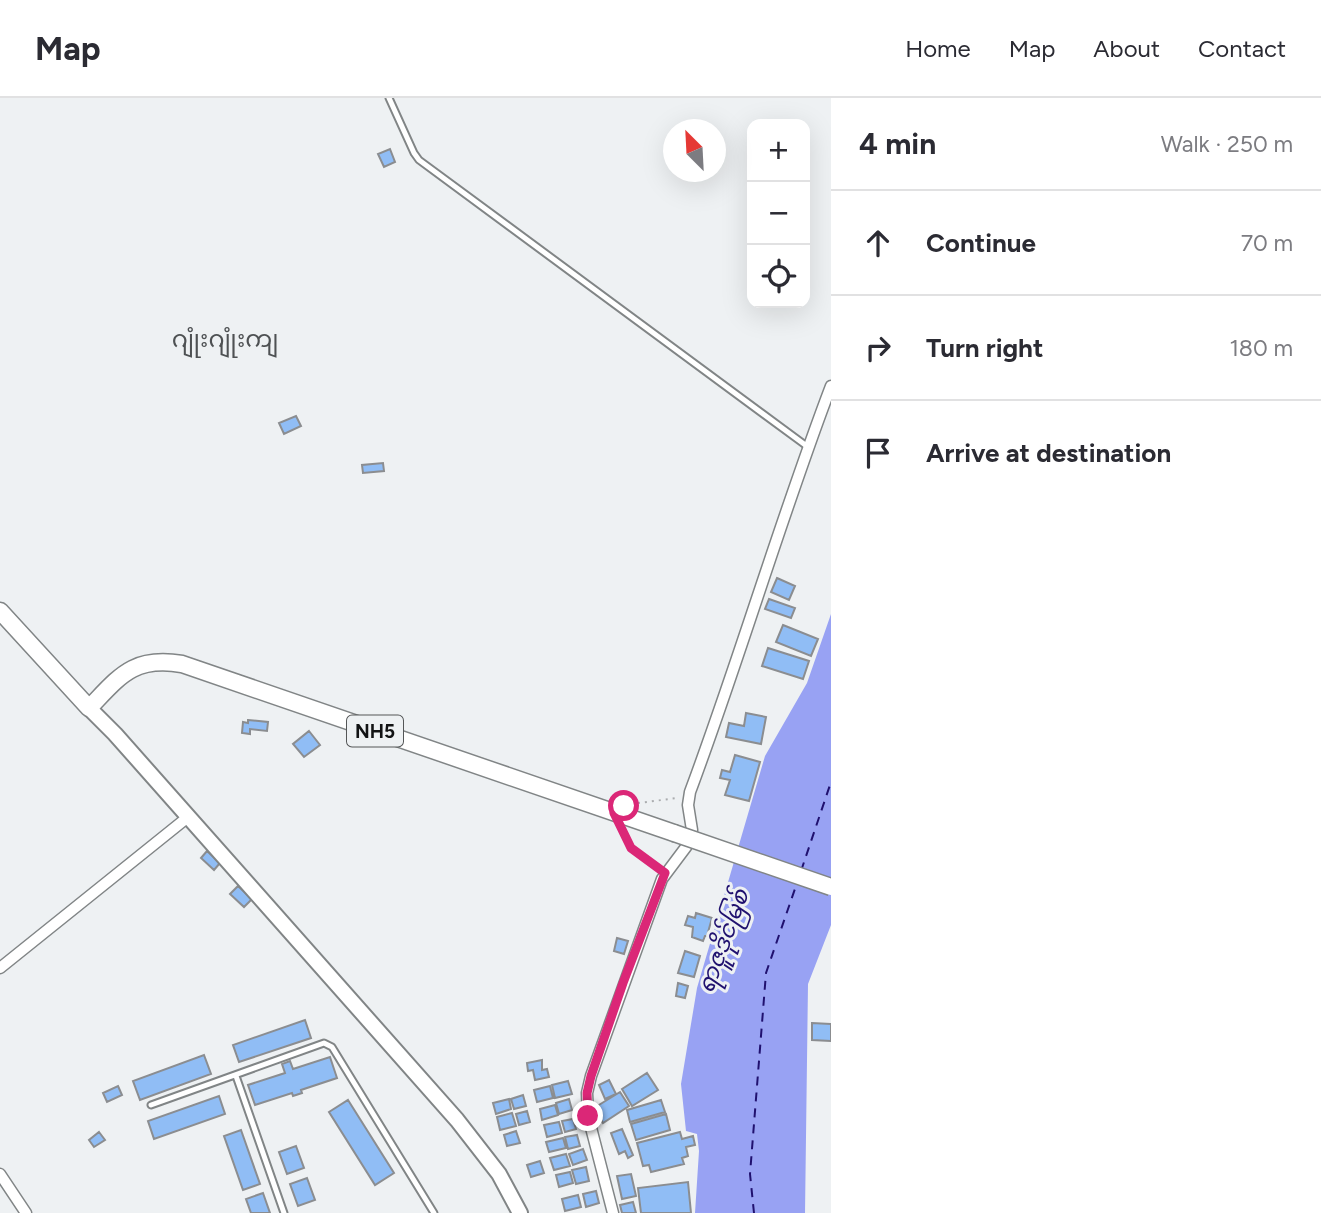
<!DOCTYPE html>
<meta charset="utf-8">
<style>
:root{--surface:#fff;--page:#f2f2f3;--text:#2b2b33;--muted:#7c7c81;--line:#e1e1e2}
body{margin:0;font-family:Figtree,"Noto Sans Myanmar",sans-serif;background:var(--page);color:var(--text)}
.controls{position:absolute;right:21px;top:21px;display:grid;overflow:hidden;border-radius:14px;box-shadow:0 7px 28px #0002}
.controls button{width:63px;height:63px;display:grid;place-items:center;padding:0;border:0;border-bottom:2px solid var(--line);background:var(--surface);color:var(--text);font:35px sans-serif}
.compass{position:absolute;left:663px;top:21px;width:63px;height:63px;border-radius:50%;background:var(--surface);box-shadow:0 7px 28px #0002;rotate:336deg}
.stop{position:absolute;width:21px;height:21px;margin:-16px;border:5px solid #db2777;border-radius:50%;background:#fff}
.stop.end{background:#db2777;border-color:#fff;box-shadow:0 2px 7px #0008}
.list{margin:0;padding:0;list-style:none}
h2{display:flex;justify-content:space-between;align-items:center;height:91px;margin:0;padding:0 28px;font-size:30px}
h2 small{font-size:23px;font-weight:400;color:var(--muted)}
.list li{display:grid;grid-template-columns:46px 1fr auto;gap:21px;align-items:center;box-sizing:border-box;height:105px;padding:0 28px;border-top:2px solid var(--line)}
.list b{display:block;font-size:26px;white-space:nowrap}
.list em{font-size:23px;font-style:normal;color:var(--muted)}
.icon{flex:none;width:38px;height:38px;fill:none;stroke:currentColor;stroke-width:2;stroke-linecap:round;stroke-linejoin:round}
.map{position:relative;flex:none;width:831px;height:1115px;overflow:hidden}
header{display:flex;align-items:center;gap:42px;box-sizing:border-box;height:98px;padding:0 35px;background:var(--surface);border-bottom:2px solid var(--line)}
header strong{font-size:33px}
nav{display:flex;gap:38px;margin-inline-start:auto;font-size:24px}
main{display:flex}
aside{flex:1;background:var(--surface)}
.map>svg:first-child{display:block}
</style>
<header>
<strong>Map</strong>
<nav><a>Home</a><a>Map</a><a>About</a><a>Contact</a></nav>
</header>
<main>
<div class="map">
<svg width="831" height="1115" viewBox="0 0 831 1115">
<rect width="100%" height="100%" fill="#eef1f3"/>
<path fill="#98a2f3" d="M831 516V827L808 886 805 1115H695L699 1053 697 1036 686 1033 681 986 697 890 765 658 807 585Z"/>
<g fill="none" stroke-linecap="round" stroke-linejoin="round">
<path stroke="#20116f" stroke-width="2" stroke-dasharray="9 7" stroke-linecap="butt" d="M801 773 831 684
M754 1115 750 1076 766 875 797 785"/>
</g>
<path fill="#90bdf5" stroke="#8b8d90" stroke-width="2" d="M390 51 395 64 384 69 378 56Z
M296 318 301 328 284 336 279 325Z
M383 365 384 373 363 375 362 367Z
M777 480 795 488 789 502 771 494Z
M769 501 795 510 791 520 765 511Z
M783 527 818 541 811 558 776 544Z
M768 550 809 563 803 581 762 568Z
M746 615 766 619 761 646 726 639 729 625 744 628Z
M248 622 268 624 267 633 250 631V636L242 635 243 624 248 625Z
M309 633 320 647 304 659 293 646Z
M735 657 760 664 749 703 725 697 730 682 720 680 722 672 730 674Z
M207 753 220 765 214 772 201 760Z
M238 788 252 801 244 809 230 796Z
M696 815 712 820 707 838H705L703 843 692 839 693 829 685 827 688 818 695 820Z
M617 840 628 843 624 856 614 853Z
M685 853 700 858 694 879 678 875Z
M678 885 688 888 685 900 676 898Z
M305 922 311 940 239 964 233 947Z
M812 925 831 926V943L812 942Z
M204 957 211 976 140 1002 133 983Z
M330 959 337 980 301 992 302 995 293 998 292 995 255 1007 248 987 285 975 282 966 290 963 293 971Z
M542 962V972L547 971 549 979 535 982 533 972 528 973 527 965Z
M647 975 658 992 632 1008 622 991Z
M609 982 616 996 605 1001 599 987Z
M568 983 572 996 555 1000 552 987Z
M118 988 122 997 107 1004 103 995Z
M550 988 553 1000 537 1004 534 992Z
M620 994 629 1008 603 1025 594 1010Z
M523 997 526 1008 514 1011 511 1001Z
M219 998 225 1016 154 1041 148 1023Z
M509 1001 511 1011 496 1016 493 1005Z
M569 1001 572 1012 559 1016 556 1005Z
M348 1002 394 1075 375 1087 329 1014Z
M661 1002 665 1014 630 1024 627 1012Z
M555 1007 558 1017 542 1022 540 1011Z
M527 1013 530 1024 519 1027 516 1016Z
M512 1015 516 1028 500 1032 497 1019Z
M666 1016 670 1032 636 1042 631 1026Z
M573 1021 576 1031 565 1034 562 1023Z
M559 1024 562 1035 547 1039 544 1027Z
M622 1031 633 1057 628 1060 625 1053 619 1056 611 1035Z
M241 1032 260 1086 243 1092 224 1038Z
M516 1033 520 1045 507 1048 504 1037Z
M99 1034 105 1042 94 1049 89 1042Z
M680 1034 682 1041 693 1038 695 1047 686 1049 688 1058 682 1060 684 1066 651 1074 649 1067 643 1068 637 1045Z
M577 1037 580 1048 568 1051 565 1039Z
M563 1040 566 1050 549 1054 546 1044Z
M296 1048 304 1070 287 1076 279 1054Z
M583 1051 587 1062 573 1067 569 1056Z
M566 1056 570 1068 554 1072 550 1060Z
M540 1063 544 1075 531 1079 527 1067Z
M586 1069 589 1083 576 1086 572 1072Z
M570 1074 573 1085 559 1089 556 1077Z
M631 1076 636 1098 622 1101 617 1078Z
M307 1080 315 1102 298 1108 290 1086Z
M688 1084 691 1115H641L638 1090Z
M596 1093 599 1105 586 1109 583 1096Z
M263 1095 270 1115H251L246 1101Z
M578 1097 581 1109 565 1113 562 1101Z
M633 1104 636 1115H622L620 1107Z"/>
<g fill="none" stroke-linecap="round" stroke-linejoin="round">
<defs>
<path id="service" d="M389 0 414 55 419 62 808 349
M236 978 284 1115
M151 1007 324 945 332 949 434 1115"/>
<path id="minor" d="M0 870 188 719
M0 1076 26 1115
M613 1115 588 1018 587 995 591 978 662 781 686 749 692 732 688 707 690 694C740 560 780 422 831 288"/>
<path id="secondary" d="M89 610 115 636 457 1022 499 1076 520 1115"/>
<path id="trunk" d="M0 513 89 610C120 578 133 558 182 566L674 735"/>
</defs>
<use href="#service" stroke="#818586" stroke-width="9"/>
<use href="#minor" stroke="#818586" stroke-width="13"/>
<use href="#secondary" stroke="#818586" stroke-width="18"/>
<use href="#trunk" stroke="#818586" stroke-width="19"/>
<path stroke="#aaacae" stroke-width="2" stroke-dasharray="2 5" stroke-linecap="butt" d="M631 706 677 700
M621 731 631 750 657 770"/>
<use href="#service" stroke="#fff" stroke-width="5"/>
<use href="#minor" stroke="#fff" stroke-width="10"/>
<use href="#secondary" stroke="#fff" stroke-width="14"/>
<use href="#trunk" stroke="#fff" stroke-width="16"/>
<defs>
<path id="trunk-bridge" d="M674 735 831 789"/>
</defs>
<use href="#trunk-bridge" stroke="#818586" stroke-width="19" stroke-linecap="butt"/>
<use href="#trunk-bridge" stroke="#fff" stroke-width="16"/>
</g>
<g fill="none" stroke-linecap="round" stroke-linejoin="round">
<path stroke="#db2777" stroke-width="9" d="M588 1018 587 995 591 978 623 885 665 775 631 750 614 715 624 708"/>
</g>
<g text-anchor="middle" stroke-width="6" stroke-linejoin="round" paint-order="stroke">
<rect fill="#eef1f3" stroke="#545657" stroke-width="2" x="347" y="617.5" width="56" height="31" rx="5"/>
<g font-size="19" font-weight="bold" fill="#121314">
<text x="375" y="640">NH5</text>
</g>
<g font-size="23" font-style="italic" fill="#20116f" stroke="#eef1f3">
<text transform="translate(723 843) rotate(-70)" y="8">ရာဇူဒိုင်မြစ်</text>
</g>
<g font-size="24" fill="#4e5153" stroke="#eef1f3">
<text x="225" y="249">ဂျုံးဂျုံးကျ</text>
</g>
</g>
</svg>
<div class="controls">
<button>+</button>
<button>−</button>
<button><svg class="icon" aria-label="locate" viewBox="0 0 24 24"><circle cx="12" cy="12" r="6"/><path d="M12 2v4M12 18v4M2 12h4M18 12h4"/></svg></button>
</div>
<svg class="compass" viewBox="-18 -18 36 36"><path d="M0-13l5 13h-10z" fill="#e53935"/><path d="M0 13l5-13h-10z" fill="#7c7c81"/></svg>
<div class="stop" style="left:624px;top:708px"></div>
<div class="stop end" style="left:588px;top:1018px"></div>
</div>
<aside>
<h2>4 min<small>Walk · 250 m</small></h2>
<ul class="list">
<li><svg class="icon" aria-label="ahead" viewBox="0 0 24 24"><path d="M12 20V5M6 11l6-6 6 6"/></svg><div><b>Continue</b></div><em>70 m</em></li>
<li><svg class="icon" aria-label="right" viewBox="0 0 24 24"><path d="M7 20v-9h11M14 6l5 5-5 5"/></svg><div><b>Turn right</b></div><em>180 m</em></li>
<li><svg class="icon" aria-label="arrive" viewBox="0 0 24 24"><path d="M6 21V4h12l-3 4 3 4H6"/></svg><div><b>Arrive at destination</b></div></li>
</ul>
</aside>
</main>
